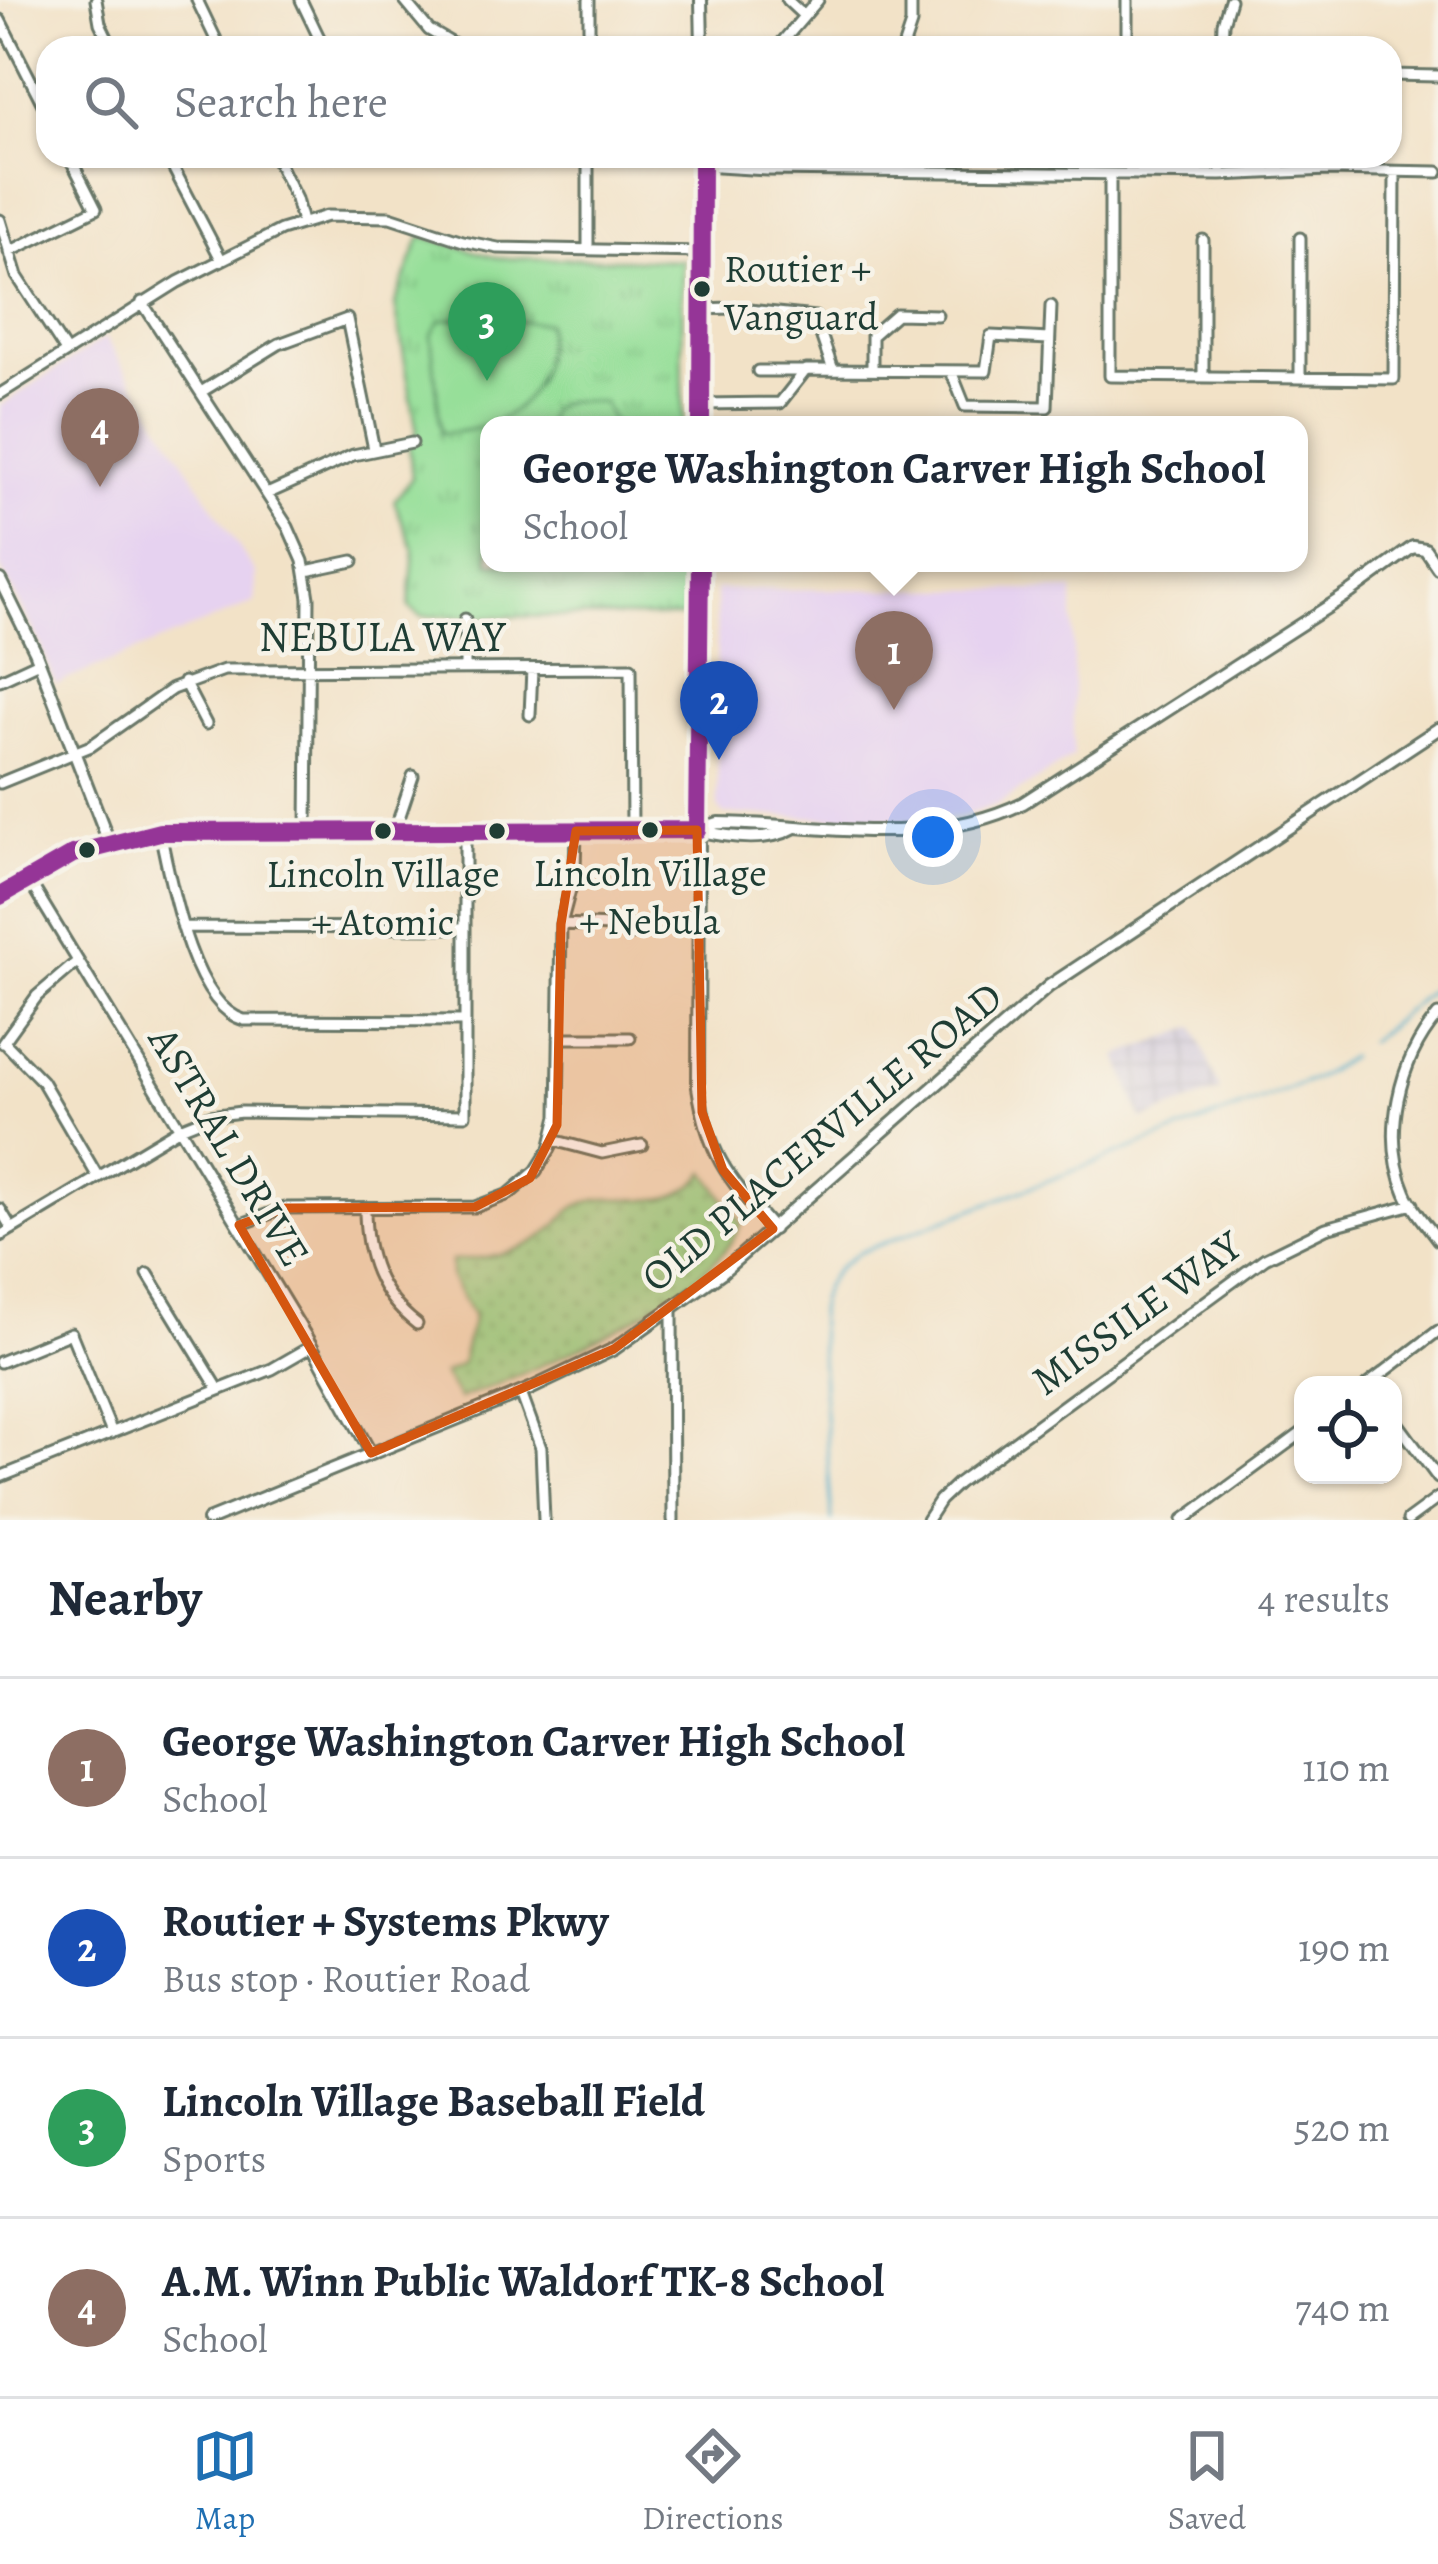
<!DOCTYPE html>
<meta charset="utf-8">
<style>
:root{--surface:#fff;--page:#f6f6f7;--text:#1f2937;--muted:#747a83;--line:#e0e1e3;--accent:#1f6fb2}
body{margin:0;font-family:Alegreya,serif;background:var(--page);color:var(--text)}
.controls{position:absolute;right:36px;bottom:36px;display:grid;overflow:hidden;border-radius:24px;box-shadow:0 3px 9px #0004}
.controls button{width:108px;height:108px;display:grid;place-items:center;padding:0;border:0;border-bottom:3px solid var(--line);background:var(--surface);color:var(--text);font:60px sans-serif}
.you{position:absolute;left:933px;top:837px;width:42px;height:42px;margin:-30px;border:9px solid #fff;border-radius:50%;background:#1a73e8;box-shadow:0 0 0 18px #1a73e833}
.badge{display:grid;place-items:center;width:78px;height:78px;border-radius:50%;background:var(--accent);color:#fff;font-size:39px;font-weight:700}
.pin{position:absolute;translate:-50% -99px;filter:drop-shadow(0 3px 6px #0008)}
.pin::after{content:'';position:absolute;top:63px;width:42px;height:36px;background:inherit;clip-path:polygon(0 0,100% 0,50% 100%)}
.popup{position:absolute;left:480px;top:416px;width:828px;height:156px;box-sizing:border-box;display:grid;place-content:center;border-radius:24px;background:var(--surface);filter:drop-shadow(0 3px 9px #0005);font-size:39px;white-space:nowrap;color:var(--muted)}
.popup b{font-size:45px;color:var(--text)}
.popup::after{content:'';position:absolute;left:50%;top:100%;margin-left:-24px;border:24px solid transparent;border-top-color:var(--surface)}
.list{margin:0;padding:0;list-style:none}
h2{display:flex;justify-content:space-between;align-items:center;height:156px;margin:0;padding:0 48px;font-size:51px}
h2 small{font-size:39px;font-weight:400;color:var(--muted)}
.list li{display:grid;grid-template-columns:78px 1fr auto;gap:36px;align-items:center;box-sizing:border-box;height:180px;padding:0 48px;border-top:3px solid var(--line)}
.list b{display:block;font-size:45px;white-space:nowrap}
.list p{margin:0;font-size:39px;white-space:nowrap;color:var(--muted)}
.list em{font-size:39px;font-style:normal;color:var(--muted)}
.icon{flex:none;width:66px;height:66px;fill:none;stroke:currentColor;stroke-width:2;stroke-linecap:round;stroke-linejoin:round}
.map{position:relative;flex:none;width:1438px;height:1520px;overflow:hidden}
.search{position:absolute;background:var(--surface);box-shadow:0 3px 9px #0004;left:36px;right:36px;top:36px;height:132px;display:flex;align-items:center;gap:30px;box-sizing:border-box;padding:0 42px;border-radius:36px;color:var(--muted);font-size:45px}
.sheet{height:876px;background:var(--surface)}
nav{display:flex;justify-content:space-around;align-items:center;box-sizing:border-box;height:168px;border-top:3px solid var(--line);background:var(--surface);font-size:33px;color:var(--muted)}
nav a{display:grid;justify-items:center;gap:6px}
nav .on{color:var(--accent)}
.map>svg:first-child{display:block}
</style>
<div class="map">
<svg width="1438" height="1520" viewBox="0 0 1438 1520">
<defs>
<pattern id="industrial-grid" width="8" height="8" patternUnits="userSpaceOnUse" patternTransform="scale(3)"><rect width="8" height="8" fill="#c8bfd8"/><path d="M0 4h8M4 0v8" fill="none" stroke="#a29cb0"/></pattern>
<pattern id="grass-dots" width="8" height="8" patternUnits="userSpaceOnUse" patternTransform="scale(3)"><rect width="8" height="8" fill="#96df99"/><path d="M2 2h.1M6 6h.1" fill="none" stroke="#81c084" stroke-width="1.8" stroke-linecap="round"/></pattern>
<pattern id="park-tufts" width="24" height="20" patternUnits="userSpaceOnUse" patternTransform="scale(3)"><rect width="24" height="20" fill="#96df99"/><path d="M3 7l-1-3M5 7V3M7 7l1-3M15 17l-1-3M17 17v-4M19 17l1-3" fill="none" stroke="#81c084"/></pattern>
</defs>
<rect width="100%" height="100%" fill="#f7f3e8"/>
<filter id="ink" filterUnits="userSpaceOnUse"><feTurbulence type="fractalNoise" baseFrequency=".00833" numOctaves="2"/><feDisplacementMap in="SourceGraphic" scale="24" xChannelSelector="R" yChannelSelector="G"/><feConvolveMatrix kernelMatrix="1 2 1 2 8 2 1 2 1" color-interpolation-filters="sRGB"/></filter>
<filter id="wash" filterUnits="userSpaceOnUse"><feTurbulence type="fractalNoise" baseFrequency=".004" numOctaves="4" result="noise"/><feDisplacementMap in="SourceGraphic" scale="48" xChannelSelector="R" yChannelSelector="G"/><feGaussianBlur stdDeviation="2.7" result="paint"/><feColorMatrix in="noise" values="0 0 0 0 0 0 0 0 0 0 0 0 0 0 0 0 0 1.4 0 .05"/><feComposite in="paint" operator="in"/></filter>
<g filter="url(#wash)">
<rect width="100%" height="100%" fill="#f2e2c7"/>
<path fill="#e6d2f0" d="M105 338 256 574 255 602 56 684 40 642 0 567V406Z
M716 589 1073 590V756L999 804 962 816 929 821 723 814 718 807Z"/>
<path fill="url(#industrial-grid)" d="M1195 1027 1220 1091 1142 1120 1118 1056Z"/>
<path fill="url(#grass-dots)" stroke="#5a8e66" stroke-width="3" d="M706 1172 741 1223C716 1295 529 1373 459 1399L443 1374 461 1364 473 1317 451 1277V1261C482 1259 523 1253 549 1232 562 1221 567 1209 584 1203 628 1188 666 1220 706 1172Z"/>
<path fill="url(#park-tufts)" stroke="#5a8e66" stroke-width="3" d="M421 236 498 258 682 260 683 425H489V563H684V617L421 616 409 607 414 550 394 501 412 478 409 445 417 432 395 304Z"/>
<path fill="#96df99" stroke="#5a8e66" stroke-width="3" d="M450 319 547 323C547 396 511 431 441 433L431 336 440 321Z
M564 401 603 402 614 425H546L550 410Z"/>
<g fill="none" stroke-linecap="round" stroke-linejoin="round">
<path stroke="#48abc8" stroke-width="3" d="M1369 1042 1438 984
M832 1520 818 1311C822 1282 835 1267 860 1252L1315 1079 1350 1057"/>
</g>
</g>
<g filter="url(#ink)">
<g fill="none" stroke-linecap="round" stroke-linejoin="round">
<defs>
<path id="minor" d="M96 0 100 23 112 48
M197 0 220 48
M301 0 324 48
M404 0 429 30 460 48
M787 0 803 15
M1127 0V48
M0 20 48 114
M589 48V0
M777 48 818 0
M903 48 911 24V0
M1222 48 1223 23 1230 0
M1390 75 1438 76
M167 156 221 259
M275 156 296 199 302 222
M702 166 767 170 1221 175 1328 170 1438 172
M1110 174V376L1394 379 1395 172
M1221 175V156
M0 220 17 276 65 350
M1300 238V378
M1203 240V377
M588 249V156
M9 252 96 209 69 156
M142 302 288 527 303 561 309 598 307 830
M701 309 731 308 815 317 833 370
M872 370V335L896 314 937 315
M758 371H806
M951 371 965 406 1047 407 1051 306
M201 392 279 344 347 319 374 449
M0 394 178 282 281 230 327 216 390 217 463 241 498 248 701 252
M701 404 780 403 806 370 986 371 991 336 1049 339
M267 494 353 455 412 443
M306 571 353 561
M465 619V669
M0 680 39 662
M184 682 206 724
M530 715 532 669
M0 783 91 746 172 689 224 670 631 668 632 830
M395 830 413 776
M160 832C170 879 192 1006 244 1020L465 1021
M27 877 312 1346 371 1453
M561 924 612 926 631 934
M183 927 465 928
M1438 1015C1399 1060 1381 1136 1406 1193 1413 1210 1428 1226 1438 1240
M559 1038H630
M4 1042 42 1081 98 1177
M3 1043 37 996 78 961
M553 1140 602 1153 642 1145
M365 1208C365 1255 378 1294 417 1324
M0 1209 12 1229
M239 1225 285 1208 475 1207 509 1194 536 1171 550 1149 558 1116 561 924 575 871 576 831
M0 1236 180 1128 210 1116 241 1112 465 1115V830
M148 1274 219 1390
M672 1309 673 1520
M0 1362 71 1333 112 1433
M1367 1385 1438 1331
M521 1393 541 1448 544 1520
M1393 1417 1438 1478
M0 1477 272 1369 312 1346
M927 1520 940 1500 958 1483 1265 1258 1326 1228 1413 1204
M1183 1520 1303 1432
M1408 1520 1438 1498"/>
<path id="tertiary" d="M701 0 702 48
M701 425 702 156
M700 563 698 1087C709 1158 728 1177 773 1229
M0 580 35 651 109 842
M697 830 718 823C820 824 927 850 1023 803L1351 592 1413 547 1425 549 1438 568
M0 896C115 807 270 830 405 830 502 831 600 830 697 830 726 837 767 843 793 828
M208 1520 530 1389 614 1349 721 1273 1049 986 1438 729"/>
</defs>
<use href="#minor" stroke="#697767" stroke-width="15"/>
<use href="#tertiary" stroke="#697767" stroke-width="16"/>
<use href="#minor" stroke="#fff" stroke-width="9"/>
<use href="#tertiary" stroke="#fff" stroke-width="10"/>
<defs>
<path id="bus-1" d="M701 425 702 156
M0 896 73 854 160 832 697 830 700 563"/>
</defs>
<use href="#bus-1" stroke="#f7f3e8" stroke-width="27"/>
<use href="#bus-1" stroke="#953497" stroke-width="18"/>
</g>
</g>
<path fill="#d45610" fill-opacity="0.2" stroke="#d45610" stroke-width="9" stroke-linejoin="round" d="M697 830 702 1112 723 1170 773 1229 614 1349 371 1453 239 1225 285 1208 475 1207 530 1178 557 1125 561 924 576 831Z"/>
<g fill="#1f3d34" stroke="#f7f3e8" stroke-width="4.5">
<circle cx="702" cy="289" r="10"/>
<circle cx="650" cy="830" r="10"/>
<circle cx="383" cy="831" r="10"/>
<circle cx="497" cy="831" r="10"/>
<circle cx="87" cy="850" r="10"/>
</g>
<g text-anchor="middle" stroke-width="9" stroke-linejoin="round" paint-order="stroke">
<g font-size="39" fill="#1f3d34" stroke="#f7f3e8">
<text x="724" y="282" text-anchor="start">Routier +<tspan x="724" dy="48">Vanguard</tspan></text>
<text x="650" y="886">Lincoln Village<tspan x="650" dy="48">+ Nebula</tspan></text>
<text x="383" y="887">Lincoln Village<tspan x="383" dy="48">+ Atomic</tspan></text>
</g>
<g font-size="42" fill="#1f3d34" stroke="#f7f3e8">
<text x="382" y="651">NEBULA WAY</text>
<text transform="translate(821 1136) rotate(-40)" y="15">OLD PLACERVILLE ROAD</text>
<text transform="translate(230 1146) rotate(59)" y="15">ASTRAL DRIVE</text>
<text transform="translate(1136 1312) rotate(-36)" y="15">MISSILE WAY</text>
</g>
</g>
</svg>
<div class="controls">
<button><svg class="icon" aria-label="locate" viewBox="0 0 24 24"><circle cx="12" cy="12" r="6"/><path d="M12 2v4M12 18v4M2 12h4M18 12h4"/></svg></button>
</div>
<div class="you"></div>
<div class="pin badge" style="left:894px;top:710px;background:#8d6e63">1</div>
<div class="popup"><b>George Washington Carver High School</b>School</div>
<div class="pin badge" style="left:719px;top:760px;background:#1a4fb4">2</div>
<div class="pin badge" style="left:487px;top:381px;background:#2e9e5b">3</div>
<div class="pin badge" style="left:100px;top:487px;background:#8d6e63">4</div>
<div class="search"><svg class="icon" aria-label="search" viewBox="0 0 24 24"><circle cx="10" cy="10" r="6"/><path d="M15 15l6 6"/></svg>Search here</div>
</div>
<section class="sheet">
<h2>Nearby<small>4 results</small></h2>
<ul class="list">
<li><span class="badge" style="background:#8d6e63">1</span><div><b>George Washington Carver High School</b><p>School</p></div><em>110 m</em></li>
<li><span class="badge" style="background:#1a4fb4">2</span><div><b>Routier + Systems Pkwy</b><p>Bus stop · Routier Road</p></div><em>190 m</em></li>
<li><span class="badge" style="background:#2e9e5b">3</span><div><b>Lincoln Village Baseball Field</b><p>Sports</p></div><em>520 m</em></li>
<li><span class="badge" style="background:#8d6e63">4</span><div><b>A.M. Winn Public Waldorf TK-8 School</b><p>School</p></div><em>740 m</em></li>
</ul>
</section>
<nav>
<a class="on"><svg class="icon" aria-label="map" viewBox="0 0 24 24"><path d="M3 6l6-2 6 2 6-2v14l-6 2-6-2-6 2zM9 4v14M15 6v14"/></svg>Map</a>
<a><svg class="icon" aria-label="directions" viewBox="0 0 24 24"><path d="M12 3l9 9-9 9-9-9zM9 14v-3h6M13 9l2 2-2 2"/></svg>Directions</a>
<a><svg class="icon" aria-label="saved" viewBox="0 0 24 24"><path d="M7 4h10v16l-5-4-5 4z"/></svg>Saved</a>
</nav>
